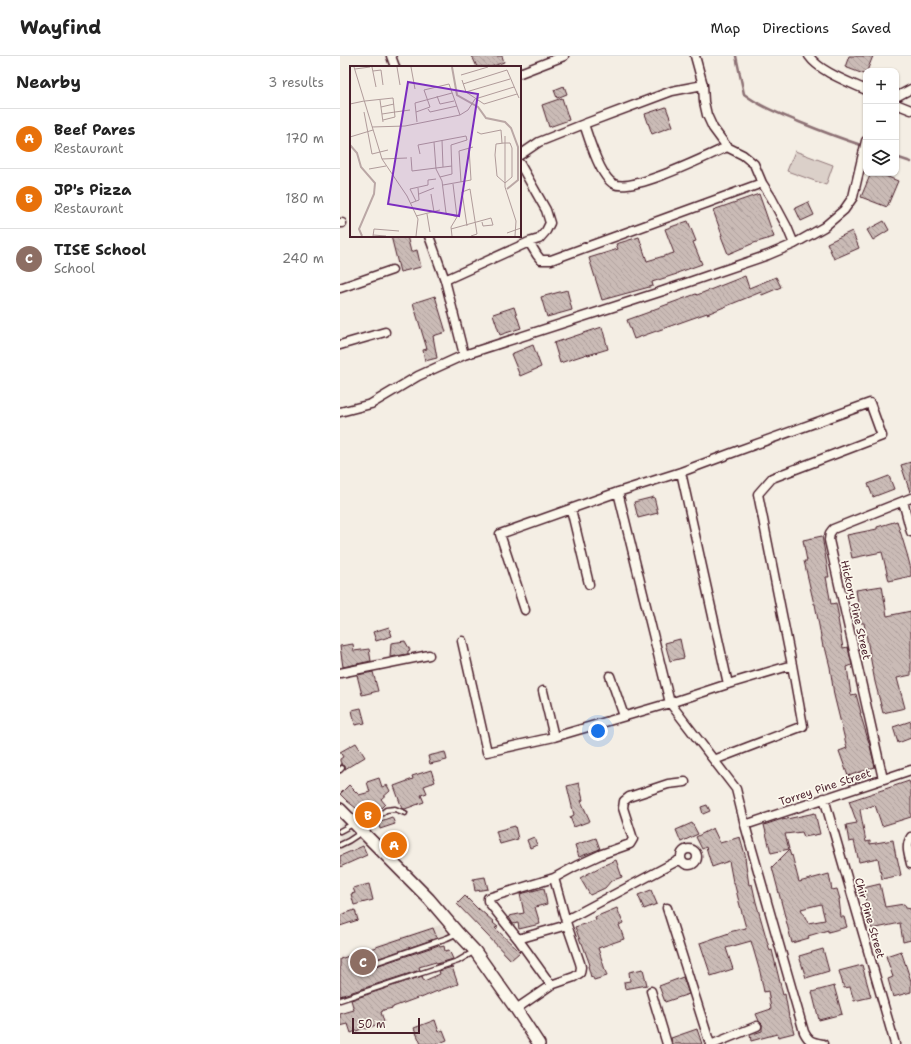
<!DOCTYPE html>
<meta charset="utf-8">
<style>
:root{--surface:#fff;--page:#f2f2f2;--text:#222;--muted:#767676;--line:#e0e0e0;--accent:#4a1f2b}
body{margin:0;font-family:"Shantell Sans",sans-serif;background:var(--page);color:var(--text)}
.controls{position:absolute;right:12px;top:12px;display:grid;overflow:hidden;border-radius:8px;box-shadow:0 1px 3px #0004}
.controls button{width:36px;height:36px;display:grid;place-items:center;padding:0;border:0;border-bottom:1px solid var(--line);background:var(--surface);color:var(--text);font:20px sans-serif}
.scale{position:absolute;left:12px;bottom:10px;width:68px;box-sizing:border-box;padding-left:4px;border:2px solid #4a1f2b;border-top:0;font-size:11px;line-height:14px;white-space:nowrap;color:#4a1f2b;-webkit-text-stroke:3px #fbf7ec;paint-order:stroke}
.you{position:absolute;left:258px;top:675px;width:14px;height:14px;margin:-10px;border:3px solid #fff;border-radius:50%;background:#1a73e8;box-shadow:0 0 0 6px #1a73e833}
.badge{display:grid;place-items:center;width:26px;height:26px;border-radius:50%;background:var(--accent);color:#fff;font-size:13px;font-weight:700}
.pin{position:absolute;translate:-50% -50%;border:2px solid #fff;box-shadow:0 1px 4px #0006}
.list{margin:0;padding:0;list-style:none}
h2{display:flex;justify-content:space-between;align-items:center;height:52px;margin:0;padding:0 16px;font-size:17px}
h2 small{font-size:13px;font-weight:400;color:var(--muted)}
.list li{display:grid;grid-template-columns:26px 1fr auto;gap:12px;align-items:center;box-sizing:border-box;height:60px;padding:0 16px;border-top:1px solid var(--line)}
.list b{display:block;font-size:15px;white-space:nowrap}
.list p{margin:0;font-size:13px;white-space:nowrap;color:var(--muted)}
.list em{font-size:13px;font-style:normal;color:var(--muted)}
.icon{flex:none;width:22px;height:22px;fill:none;stroke:currentColor;stroke-width:2;stroke-linecap:round;stroke-linejoin:round}
.map{position:relative;flex:none;width:571px;height:988px;overflow:hidden}
header{display:flex;align-items:center;gap:24px;box-sizing:border-box;height:56px;padding:0 20px;background:var(--surface);border-bottom:1px solid var(--line)}
header strong{font-size:19px}
nav{display:flex;gap:22px;margin-inline-start:auto;font-size:14px}
main{display:flex}
aside{flex:1;background:var(--surface)}
.map>svg:first-child{display:block}
</style>
<header>
<strong>Wayfind</strong>
<nav><a>Map</a><a>Directions</a><a>Saved</a></nav>
</header>
<main>
<aside>
<h2>Nearby<small>3 results</small></h2>
<ul class="list">
<li><span class="badge" style="background:#e8710a">A</span><div><b>Beef Pares</b><p>Restaurant</p></div><em>170 m</em></li>
<li><span class="badge" style="background:#e8710a">B</span><div><b>JP's Pizza</b><p>Restaurant</p></div><em>180 m</em></li>
<li><span class="badge" style="background:#8d6e63">C</span><div><b>TISE School</b><p>School</p></div><em>240 m</em></li>
</ul>
</aside>
<div class="map">
<svg width="571" height="988" viewBox="0 0 571 988">
<defs>
<pattern id="building-back-hatch" width="6" height="6" patternUnits="userSpaceOnUse"><rect width="6" height="6" fill="#cabbb6"/><path d="M-1 5l2 2M0 0l6 6M5-1l2 2" fill="none" stroke="#afa09d"/></pattern>
</defs>
<rect width="100%" height="100%" fill="#f4eee4"/>
<filter id="ink" filterUnits="userSpaceOnUse"><feTurbulence type="fractalNoise" baseFrequency=".025" numOctaves="2"/><feDisplacementMap in="SourceGraphic" scale="8" xChannelSelector="R" yChannelSelector="G"/><feConvolveMatrix kernelMatrix="1 2 1 2 8 2 1 2 1" color-interpolation-filters="sRGB"/></filter>
<g filter="url(#ink)">
<path fill="#e7dfd6" d="M4 767 28 788 0 797V768Z
M100 869 115 884 28 912 32 931 0 942V900Z"/>
<path fill="#dbd0c9" stroke="#92787a" d="M455 95 493 109 486 129 447 115Z"/>
<g fill="none" stroke-linecap="round" stroke-linejoin="round">
<path stroke="#8d7174" stroke-width="2.5" d="M396 0 404 38C421 51 440 58 459 66 481 75 502 83 524 90
M556 101 571 106"/>
</g>
<path fill="url(#building-back-hatch)" stroke="#4a1f2b" fill-rule="evenodd" d="M132 0H162L164 6 151 11H137Z
M509 0H533L527 15H526V19L505 11Z
M224 30 227 38 217 42 214 34Z
M222 42 229 64 209 71 202 49Z
M326 51 333 70 312 78 305 58Z
M531 117H538L558 125 547 151 521 141Z
M419 138 425 155 434 181 414 187 388 198 381 180 382 179 373 154Z
M468 146 474 159 461 165 455 152Z
M348 165 356 185 353 186 362 208 337 217V218L312 226 313 230 262 244 249 202 278 193 276 188 299 181 307 205 334 197 325 173Z
M544 165 549 174 533 184 527 174Z
M512 175 519 192 494 203 487 187Z
M51 180H67L71 196 77 194 81 211 60 216Z
M405 220 409 232 436 221 441 231 422 239 421 236 367 258V257L294 283 287 264 312 255V254L356 238 357 239Z
M227 234 232 254 207 261 201 241Z
M95 240 106 276 93 280 97 302 85 305 83 294 87 293 73 247Z
M174 251 181 272 160 279 153 258Z
M262 271 268 293 248 299 247 298 220 307 214 287Z
M193 289 201 311 180 320 171 298Z
M571 406V435L570 436 561 409Z
M549 420 554 433 533 441 528 428Z
M314 441 318 457 298 462 294 446Z
M557 465 567 498 571 513V520L549 525 542 496 512 502 507 479 537 473V471Z
M482 480 489 521H486L491 548 496 547 499 562 498 563 503 592 508 591 512 609 507 611 511 639 516 638 521 657H520L530 690 535 711 508 720 499 695 507 692 494 639 490 611 485 591H483L475 548H474L464 505H467L463 484Z
M542 530 547 560 571 555V619L557 622 565 652 543 657 535 626 524 567H521L516 534Z
M49 571 52 580 36 585 33 576Z
M340 583 344 602 330 605 325 587Z
M65 585 70 594 68 595V598L50 601 51 587Z
M13 588 14 595 29 593 31 605 3 611 0 590Z
M33 616 38 635 22 639 17 619Z
M21 652 25 667 15 669 12 654Z
M571 665V682L558 687 553 671Z
M16 687 25 701 5 713V710L2 709 0 705V703L3 701 0 696Z
M105 696 107 704 90 708 88 700Z
M91 714 95 726 84 730 87 737 81 739 84 746 65 753 62 752 54 730 73 723 72 720Z
M39 722 42 731 47 729 50 735 41 743 45 748 30 763 7 745 0 738 9 729 19 739 30 736 27 726Z
M569 725 571 731V761L542 770 535 749 520 754 526 786 530 785V788L553 784 556 801H557L561 819 542 823 538 802 519 806 514 785 509 786 506 769 517 767 509 745Z
M239 727 243 744 241 745 250 765 234 771 230 761 234 759 227 730Z
M367 749 370 755 363 758 361 751Z
M475 757 480 778 464 781 462 776 445 778 449 793 431 797 424 769 442 763V764Z
M52 761 55 768 40 773 38 766Z
M352 767 358 778 341 786 336 774Z
M175 770 178 783 160 788 156 775Z
M373 772 380 787 400 781 406 802H405L409 829 412 828 416 846 430 895 432 894 443 939 445 938 449 961H450L454 977 438 981 437 978 411 985 410 979 422 975V968L419 965 416 958 431 953 428 935 424 936 420 916 411 885 386 892 393 913 371 920 360 887 389 877V876L406 872 399 846 394 826H393L389 805 372 811 366 791 362 793 356 781Z
M194 781 197 789 190 792 187 784Z
M256 782 260 793 239 801 235 789Z
M55 784 60 789 52 795 48 789Z
M23 790 27 799 0 811V800Z
M449 794 451 800 452 799 459 826 489 818 492 834 497 833 500 843H499L501 861H504L507 871 488 876V874L468 880 469 882 452 887 432 811ZM481 848 485 864 468 867 461 853Z
M276 804 282 821 271 825 265 832 250 839 240 822 262 810Z
M145 821 148 833 135 835 133 823Z
M29 828 33 844 14 849 11 838 15 837 13 832Z
M540 828 545 851 564 848 566 852 571 853V884L563 886 560 867 532 873 523 832Z
M204 832 207 848 195 851 200 868 179 873 178 867 173 868 170 863 169 860 184 857 180 838Z
M311 834 317 848 304 853 298 839Z
M125 840 139 854 138 852 154 866 153 867 158 871 155 872 180 896 171 904 117 848Z
M277 852 283 867 279 869 284 883 258 892 267 920 254 924 252 920 251 921 248 910 250 909 242 887H241L235 871 256 864 255 861Z
M15 854 18 864 0 870V859Z
M93 872 97 882 22 908 20 910V912L22 914H24L99 889 100 891 104 890 105 895 109 894 113 903 97 908 96 906 79 911 80 914 0 940V903Z
M483 893 489 915 466 922 459 900Z
M561 895 571 925V936L553 941 548 923 553 921 546 900Z
M522 909 531 941 514 945 510 931 504 932 499 915Z
M112 911 118 928 95 936 81 942 80 941 53 951V952L43 954V955L41 956 44 966 36 969 25 973 24 972 11 977 8 968 0 970V958L14 954 11 944 82 920 84 925 100 918 99 915Z
M303 913 307 929 285 933 284 926 290 925 289 916Z
M343 921 349 938 325 946 319 930Z
M494 930 502 958 479 964 472 936Z
M95 964 99 976 103 974 107 984 97 988H81L74 972Z
M357 973 362 988H332L331 982Z"/>
<g fill="none" stroke-linecap="round" stroke-linejoin="round">
<defs>
<path id="service" d="M0 714 2 712
M0 775 13 768
M0 789C20 781 30 766 46 754L55 753 65 757
M23 911 107 882 118 877
M0 944 118 905 135 895"/>
<path id="minor" d="M51 0 55 11
M355 0 363 29 364 46 367 59 373 72 387 91 403 99 414 108 422 127 431 141 447 171 454 188
M469 0C480 16 509 26 526 34
M180 17 224 0
M556 41 571 33
M556 48 571 54
M244 68C249 83 260 121 274 128 293 137 367 100 387 91
M180 99 199 86 244 68 332 35 363 29
M0 167H2
M89 180 105 224 124 299
M189 186 197 199 201 204H211L422 127
M105 224 189 186 199 183 206 175 210 167 206 154 180 108
M0 232 52 214
M0 289 45 276
M0 356 31 348 78 320 124 299 323 235 428 199 454 188 484 171 504 154 513 141 526 85
M341 416 388 628
M278 436 330 647 396 733 405 769 464 976C469 986 472 986 483 988
M563 445 571 476
M231 453 249 528
M185 554 160 478 278 436 341 416 400 394 530 347 542 380 432 422 418 438 452 609 463 670 374 704
M122 585 147 696 214 681 330 647 388 628 452 609
M0 617 89 599
M270 620 284 660
M203 635 214 681
M543 723 489 484 490 477 493 473 571 442
M484 742 555 988
M405 769 571 714
M571 781C565 790 569 799 571 808
M341 801a8 8 0 1 1 16 0a8 8 0 1 1-16 0Z
M327 852 370 988
M226 864 341 803
M178 883 227 869
M211 929 178 883 148 845V842L214 822 236 810 262 798 290 788 293 783 283 752 284 745 289 741 328 728 345 726
M311 935 327 988
M176 953 211 929 234 921 240 917 241 911 240 907 227 869 214 822
M373 988 417 970"/>
<path id="secondary" d="M0 753 89 843 118 877 135 895 176 953 199 988"/>
</defs>
<use href="#service" stroke="#4a1f2b" stroke-width="7"/>
<use href="#minor" stroke="#4a1f2b" stroke-width="11"/>
<use href="#secondary" stroke="#4a1f2b" stroke-width="14"/>
<use href="#service" stroke="#fbf7ec" stroke-width="4"/>
<use href="#minor" stroke="#fbf7ec" stroke-width="8"/>
<use href="#secondary" stroke="#fbf7ec" stroke-width="11"/>
</g>
</g>
<g text-anchor="middle" stroke-width="3.5" stroke-linejoin="round" paint-order="stroke">
<g font-size="11" fill="#4a1f2b" stroke="#fbf7ec">
<text transform="translate(516 554) rotate(77)" y="4">Hickory Pine Street</text>
<text transform="translate(485 731) rotate(-18)" y="4">Torrey Pine Street</text>
<text transform="translate(530 862) rotate(74)" y="4">Chir Pine Street</text>
</g>
</g>
<g transform="translate(10 10)">
<rect width="171" height="171" fill="#f4eee4"/>
<path fill="none" stroke="#baa7a5" stroke-width="2" d="M102 1 107 29 128 41 136 52 155 56 161 62 168 81V114L157 123M0 79 7 87 11 101 25 117 24 128 9 163 12 170"/>
<path fill="none" stroke="#b09b9a" stroke-width="1" d="M4 1 32 93 57 130 68 153 66 170M22 1 26 21M47 1 50 19M61 1 65 23M5 3 20 1M23 5 31 4 33 19M111 9 138 1M112 14 116 26 134 38 167 28M113 18 157 4 169 32M116 26 160 13M87 30 90 38 104 35M30 34 33 56M15 35 43 32 45 51 33 54M0 38 14 35M31 41 44 38M78 43 80 46 107 40M14 46 22 88 38 84M45 46 60 44M66 46 80 41 74 24 99 18 110 49M32 48 45 46M67 56 65 37 102 27M22 61 55 60 110 49 118 44 125 33 164 21M127 66 131 68 151 64 152 77M155 70V121L166 155 165 170M0 71 23 64M92 74 93 101M84 76 86 103 92 115 96 147 107 151M154 77H160L162 82V111L155 117 147 110 145 89 146 78ZM70 88 68 79 116 70 117 74 101 79 102 108 90 111M61 91 62 105 102 100M32 93 57 92M19 103 36 100M111 116 109 85 123 81M93 119 121 114 119 82M69 128 84 122M81 128 84 146M66 135 60 123 78 119V114L86 113M61 137 69 134 68 122M77 148 80 166M66 150 90 144M117 160 112 126 120 123 127 168 121 170M101 163 141 152 143 159 133 160 132 156M157 167 171 162M23 169 36 170M23 170 24 163 49 165M102 170 101 161 107 151 103 118"/>
<path fill="#7b2cbf" fill-opacity="0.15" stroke="#7b2cbf" stroke-width="2" d="M58 16 128 28 109 150 38 138Z"/>
<rect width="171" height="171" fill="none" stroke="#4a1f2b" stroke-width="2"/>
</g>
</svg>
<div class="controls">
<button>+</button>
<button>−</button>
<button><svg class="icon" aria-label="layers" viewBox="0 0 24 24"><path d="M12 4l9 5-9 5-9-5zM3 14l9 5 9-5"/></svg></button>
</div>
<div class="scale">50 m</div>
<div class="you"></div>
<div class="pin badge" style="left:54px;top:789px;background:#e8710a">A</div>
<div class="pin badge" style="left:28px;top:759px;background:#e8710a">B</div>
<div class="pin badge" style="left:23px;top:906px;background:#8d6e63">C</div>
</div>
</main>
